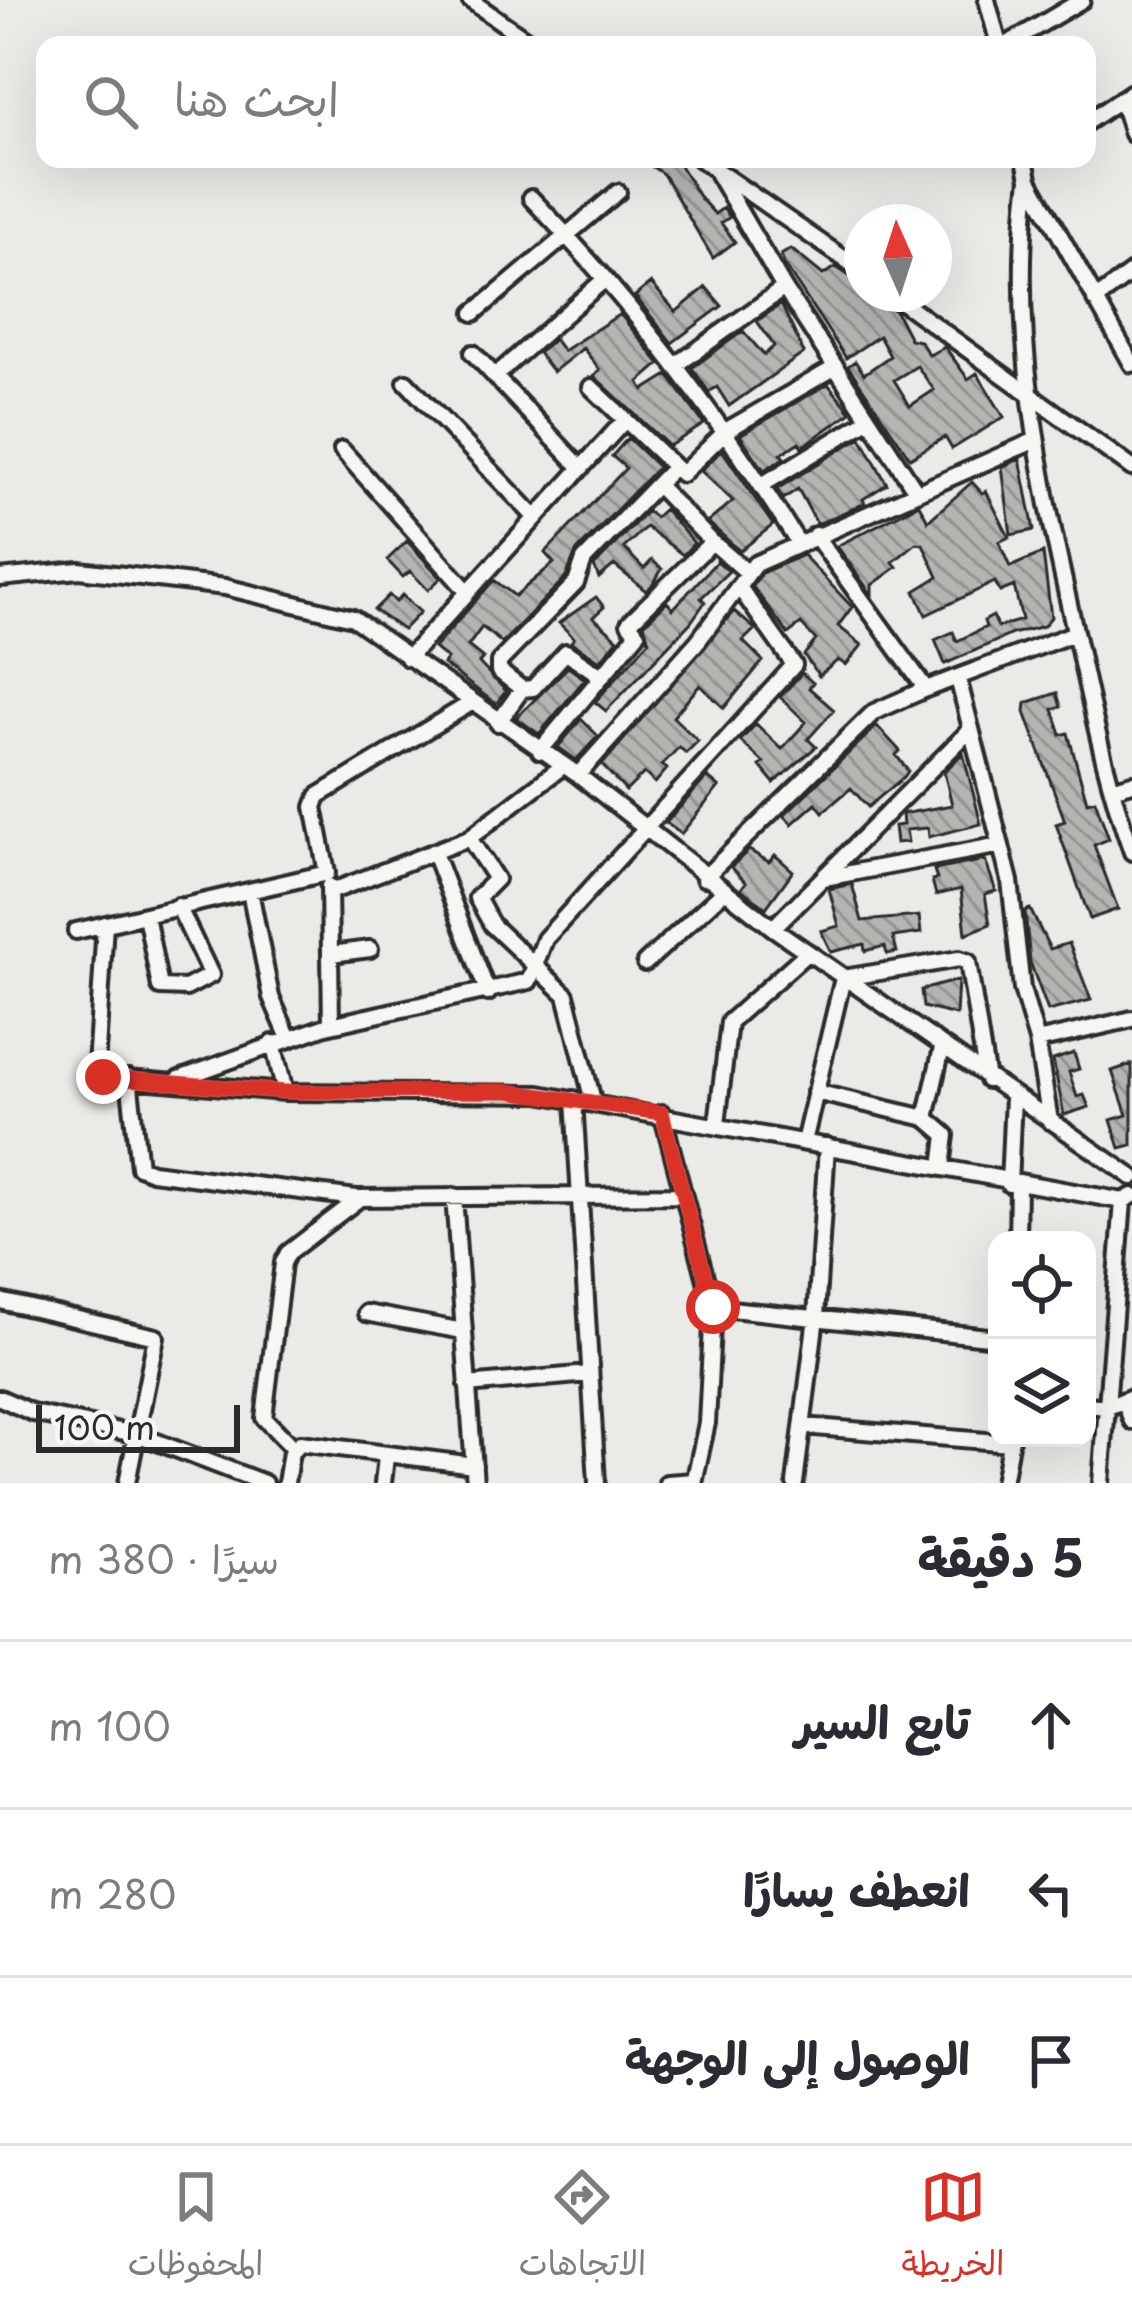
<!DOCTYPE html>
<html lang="ar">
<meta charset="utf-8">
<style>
:root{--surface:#fff;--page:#f7f7f7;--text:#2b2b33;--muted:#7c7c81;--line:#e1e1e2;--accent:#d93025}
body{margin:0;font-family:"Playpen Sans","Playpen Sans Arabic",sans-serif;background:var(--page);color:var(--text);direction:rtl}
.controls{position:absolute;right:36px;bottom:36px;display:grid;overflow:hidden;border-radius:24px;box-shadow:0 12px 48px #0002}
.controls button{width:108px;height:108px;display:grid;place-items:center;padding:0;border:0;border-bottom:3px solid var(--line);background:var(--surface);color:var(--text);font:60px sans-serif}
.compass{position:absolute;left:844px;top:204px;width:108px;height:108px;border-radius:50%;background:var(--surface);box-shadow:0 12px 48px #0002;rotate:357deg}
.scale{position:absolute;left:36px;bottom:30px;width:204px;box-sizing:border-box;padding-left:12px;border:6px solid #2b2b2b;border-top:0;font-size:33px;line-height:42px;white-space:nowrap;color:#2b2b2b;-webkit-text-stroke:9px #f6f6f2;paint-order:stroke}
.stop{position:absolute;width:36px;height:36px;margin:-27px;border:9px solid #d93025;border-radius:50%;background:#fff}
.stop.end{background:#d93025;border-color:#fff;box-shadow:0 3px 12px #0008}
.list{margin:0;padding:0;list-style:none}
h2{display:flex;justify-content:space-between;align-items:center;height:156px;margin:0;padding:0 48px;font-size:51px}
h2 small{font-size:39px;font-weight:400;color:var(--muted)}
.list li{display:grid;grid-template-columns:78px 1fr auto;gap:36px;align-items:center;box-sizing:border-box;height:168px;padding:0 48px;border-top:3px solid var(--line)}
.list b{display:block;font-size:45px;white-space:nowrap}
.list em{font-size:39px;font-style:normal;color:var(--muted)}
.icon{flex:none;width:66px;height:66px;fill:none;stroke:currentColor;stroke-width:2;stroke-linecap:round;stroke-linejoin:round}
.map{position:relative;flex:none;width:1132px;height:1483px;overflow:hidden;direction:ltr}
.search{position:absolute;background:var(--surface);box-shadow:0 12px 48px #0002;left:36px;right:36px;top:36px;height:132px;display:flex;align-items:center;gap:30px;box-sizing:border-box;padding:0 42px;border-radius:24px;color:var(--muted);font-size:45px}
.sheet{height:660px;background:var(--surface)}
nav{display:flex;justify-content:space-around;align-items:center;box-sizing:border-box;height:168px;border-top:3px solid var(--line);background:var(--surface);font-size:33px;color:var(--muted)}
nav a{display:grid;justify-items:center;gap:6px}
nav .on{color:var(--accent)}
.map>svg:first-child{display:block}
</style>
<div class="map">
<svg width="1132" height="1483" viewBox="0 0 1132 1483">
<defs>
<pattern id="building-back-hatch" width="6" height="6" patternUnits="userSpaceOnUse" patternTransform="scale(3)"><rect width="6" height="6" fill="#b4b4b1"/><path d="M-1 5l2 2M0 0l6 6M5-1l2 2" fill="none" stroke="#939390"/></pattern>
</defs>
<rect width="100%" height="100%" fill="#eaeae6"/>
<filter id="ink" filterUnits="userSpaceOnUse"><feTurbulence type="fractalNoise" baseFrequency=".00833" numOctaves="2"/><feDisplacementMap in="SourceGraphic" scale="24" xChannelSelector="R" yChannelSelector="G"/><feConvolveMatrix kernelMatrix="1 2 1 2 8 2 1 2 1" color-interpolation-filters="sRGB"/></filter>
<g filter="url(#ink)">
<path fill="url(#building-back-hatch)" stroke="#2b2b2b" stroke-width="3" fill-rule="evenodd" d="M641 159H676L700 198 715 214 723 208 730 217 721 223 735 242 713 258 663 174Z
M791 249 823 275 836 267 851 277 862 294H872L896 312 910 339 920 341 929 355 945 347 968 379 977 373 1004 417 952 449 945 437 910 458 848 366 855 361 864 374 890 356 879 336 846 358 784 264 781 255ZM917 366 934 390 910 406 894 380Z
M651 283 676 312 706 287 722 306 672 343 635 296Z
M781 304 804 353 729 406 717 387 709 392 692 368 743 331 764 355 774 346 757 321Z
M620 314 660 364 639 382 644 390 668 375 704 424 669 446 594 376 600 370 583 348 553 372 538 353 554 339 563 351Z
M828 384 851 412 802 447 799 442 781 454 784 458 764 470 740 435Z
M861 437 887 484 863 499 865 503 817 524 798 489 783 499 777 489Z
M628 438 658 467 576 552 566 577 502 643 482 627 468 646 483 658 479 663 506 691 496 704 443 664 447 659 434 648 494 580 515 596 554 563 545 553 626 468 612 456Z
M722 450 773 525 740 551 708 522 733 501 701 471Z
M1020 459 1034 530 1011 535 1002 467Z
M972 482 982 493 986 491 1009 537 999 542 1010 567 1043 553 1051 617 1044 626 1012 634 945 664 935 640 953 632 957 641 986 627 984 621 993 616 998 627 1022 620 1014 586 1000 592 995 582 926 615 915 591 938 577 923 544 916 543 893 562 897 567 872 585V595L837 546 919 504 928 521Z
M664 509 694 543 683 555 646 527 624 548 644 569 652 560 662 569 653 584 646 591 614 565 599 578 594 566 647 511 655 517Z
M407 541 441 578 428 590 410 571 403 577 387 560Z
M803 555 852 607 838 626 862 645 846 665 838 660 819 676 804 655 816 640 801 624 788 634 752 586 762 573Z
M717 561 729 571 701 598 705 602 691 622 606 711 595 702 649 641 644 624 667 602 673 609Z
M389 595 396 602 402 595 420 612 403 630 374 610Z
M596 597 604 607 593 617 618 639 600 661 571 642 574 638 559 623Z
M734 611 755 629 743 641 763 661 724 708 700 685 673 717 698 741 686 753 679 747 662 765 667 769 655 783 644 773 626 791 602 765Z
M568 667 585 679 539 734 516 718Z
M802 673 813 683 809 688 834 710 808 739 816 747 774 783 760 766 764 763 740 741 756 724 782 749 806 722 780 697Z
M1057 693 1061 707 1053 709 1061 735 1068 733 1087 802 1095 800 1109 839 1094 845 1118 909 1090 919 1056 824 1065 821 1025 712 1026 703Z
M581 719 598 736 576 760 558 747Z
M877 726 900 751 896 755 908 771 904 777 868 807 851 788 823 812 816 803 792 824 784 815Z
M963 753 981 824 929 837 928 828 906 830 908 842 896 843 894 826 903 825 902 814 952 805 944 772Z
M707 777 719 787 681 834 666 823Z
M749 850 769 862 775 855 793 871 766 908 741 889 746 882 731 867Z
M985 860 996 891 985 894 990 924 966 934 961 889 936 895 932 880 937 879 934 870Z
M852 884 862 921 919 916 921 933 893 937 897 952 887 954 885 946 865 951 864 944 831 952 821 931 839 926 829 889Z
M1030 909 1050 949 1069 943 1091 1000 1048 1011 1030 962 1025 911Z
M958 980 956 1015 923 1007 921 990Z
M1074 1053 1079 1069 1069 1072 1077 1097 1084 1095 1089 1107 1064 1115 1053 1060Z
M1132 1064V1145L1120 1148 1111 1120 1127 1115 1112 1071Z"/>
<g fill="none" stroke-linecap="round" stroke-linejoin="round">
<defs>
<path id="minor" d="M470 0 534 45
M987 0 999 45
M1006 45 1082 0
M1121 99 1132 134
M1087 122 1132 92
M700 159 862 271
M1025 159 1029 179C1009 331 1040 475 1073 622 1090 699 1105 778 1132 852
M716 171 784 288 916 491
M1029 180 1132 364
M531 198C632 302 720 419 797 541
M891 294 1132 468
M1095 300 1132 272
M474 313 618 192
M473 353 581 468
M675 366 784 288
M495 376 605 279
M406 382 536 518
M591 387 682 474 727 430 836 367
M342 450 468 592
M657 485 712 542
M762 485 868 420
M815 535 926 689 1075 633
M0 578 79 570 124 575 225 587 353 618 578 775 773 928 1132 1177
M408 658 625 420
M958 678 1010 881 1022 989 1037 1041 1050 1121
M522 689 533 688 566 652 601 676
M498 723 522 689 499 671V662L576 583 584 560 672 469
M540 751 637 634 629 623 712 542 747 572
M578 775 698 641 755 564 1036 440
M1112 789 1132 783
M469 838 496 879 477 898 492 925 566 995 593 1101
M434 853 488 993
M704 878 874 712 926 689
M824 878 1001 845
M329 886 331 1024
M250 891 271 997 288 1036
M330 892 469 838 563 766
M146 915 160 987 186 988 211 975 178 906
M105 924 96 1067 103 1077 285 1092 539 1094 1123 1201
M773 928 971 729
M76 931 327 873 314 807 318 796 471 703
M331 954 370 949
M645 963 724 891
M1037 1041 1132 1019
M273 1043 285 1092
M942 1048 926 1118 946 1135 942 1168
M129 1078 139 1167 152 1172 356 1198 681 1195
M179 1079 326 1026 529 981 545 939 794 665 739 587
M815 1092 926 1118
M574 1099 597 1483
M662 1113 713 1307 707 1423 694 1483
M717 1124 729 1022 808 952
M804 1142 843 978 959 959 968 962 987 1080
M1009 1184 1013 1097
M454 1196 475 1483
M1017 1240 1018 1186
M0 1301 156 1337 127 1483
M713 1307 997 1338
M366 1313 463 1331
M467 1385 589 1374
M0 1398 33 1413 139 1435 264 1483
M1124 1400 1132 1421
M1087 1405 1108 1407 1132 1397
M803 1426 1010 1443
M293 1448 264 1418 283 1263 288 1253 360 1198
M286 1483 291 1452 300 1443 474 1465
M383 1483 386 1457
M667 1483 694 1481
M795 1483 816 1317 827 1146
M1003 1483 1011 1438
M1101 1483 1123 1201 1132 1196"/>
</defs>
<use href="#minor" stroke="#2b2b2b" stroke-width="22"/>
<use href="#minor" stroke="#f6f6f2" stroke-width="14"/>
</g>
</g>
<g fill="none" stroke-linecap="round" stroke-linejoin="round" filter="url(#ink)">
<path stroke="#d93025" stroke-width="15" d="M103 1077 285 1092 507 1091 662 1113 713 1307"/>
</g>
</svg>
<div class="controls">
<button><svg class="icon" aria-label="locate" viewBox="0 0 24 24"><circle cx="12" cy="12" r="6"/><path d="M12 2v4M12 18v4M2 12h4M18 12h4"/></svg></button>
<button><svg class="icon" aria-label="layers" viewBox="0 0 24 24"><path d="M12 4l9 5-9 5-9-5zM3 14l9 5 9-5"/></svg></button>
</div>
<svg class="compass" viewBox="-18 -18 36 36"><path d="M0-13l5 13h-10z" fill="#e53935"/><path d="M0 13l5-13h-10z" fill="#7c7c81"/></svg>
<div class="scale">100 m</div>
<div class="stop" style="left:713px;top:1307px"></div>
<div class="stop end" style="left:103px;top:1077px"></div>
<div class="search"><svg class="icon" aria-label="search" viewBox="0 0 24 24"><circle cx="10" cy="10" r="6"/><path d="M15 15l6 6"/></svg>ابحث هنا</div>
</div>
<section class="sheet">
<h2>5 دقيقة<small>سيرًا · 380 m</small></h2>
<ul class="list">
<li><svg class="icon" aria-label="ahead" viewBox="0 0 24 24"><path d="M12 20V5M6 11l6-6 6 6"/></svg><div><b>تابع السير</b></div><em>100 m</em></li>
<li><svg class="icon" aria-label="left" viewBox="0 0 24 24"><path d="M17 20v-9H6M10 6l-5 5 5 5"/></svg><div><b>انعطف يسارًا</b></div><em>280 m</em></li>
<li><svg class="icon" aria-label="arrive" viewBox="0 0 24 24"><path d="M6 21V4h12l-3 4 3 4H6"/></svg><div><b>الوصول إلى الوجهة</b></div></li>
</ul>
</section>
<nav>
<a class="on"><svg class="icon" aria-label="map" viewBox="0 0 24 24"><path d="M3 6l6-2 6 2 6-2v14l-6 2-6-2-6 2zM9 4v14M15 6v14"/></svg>الخريطة</a>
<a><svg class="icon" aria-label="directions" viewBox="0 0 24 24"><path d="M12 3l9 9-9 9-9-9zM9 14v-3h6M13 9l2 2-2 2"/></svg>الاتجاهات</a>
<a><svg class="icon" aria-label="saved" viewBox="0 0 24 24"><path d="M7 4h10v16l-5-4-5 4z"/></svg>المحفوظات</a>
</nav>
